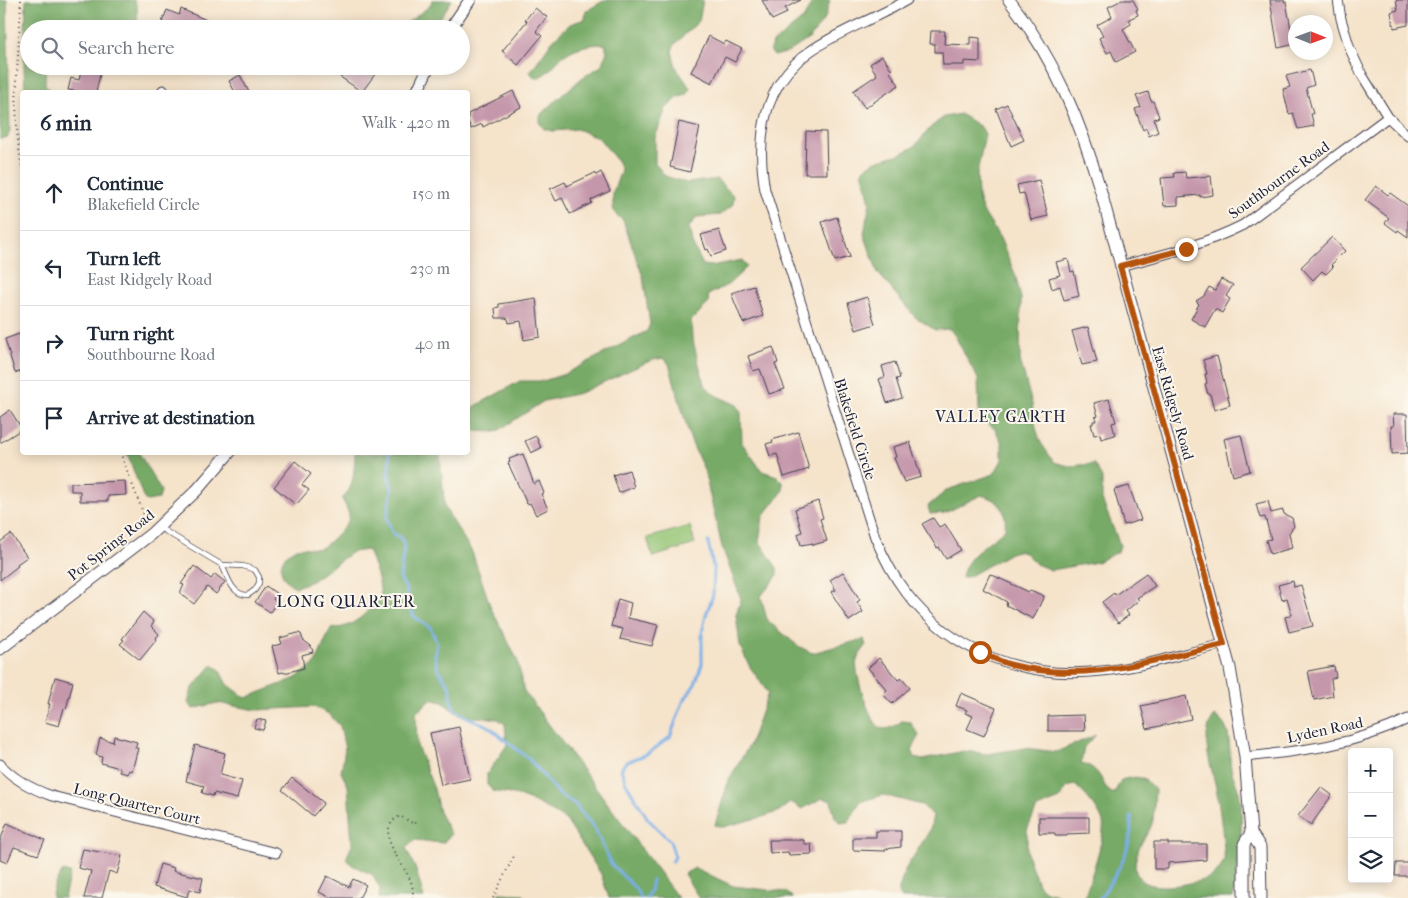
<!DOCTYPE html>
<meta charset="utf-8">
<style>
:root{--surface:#fff;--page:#f6f6f7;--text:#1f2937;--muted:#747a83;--line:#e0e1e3}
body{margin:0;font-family:"IM FELL French Canon",serif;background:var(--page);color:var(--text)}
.controls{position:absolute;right:15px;bottom:15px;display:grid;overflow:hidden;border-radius:5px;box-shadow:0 2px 12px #0003}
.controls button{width:45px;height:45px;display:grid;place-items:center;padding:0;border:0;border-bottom:1px solid var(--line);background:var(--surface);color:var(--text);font:25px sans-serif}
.compass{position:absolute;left:1288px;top:15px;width:45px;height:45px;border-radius:50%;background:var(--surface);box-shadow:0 2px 12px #0003;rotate:91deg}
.stop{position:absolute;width:15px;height:15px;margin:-11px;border:4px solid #b45309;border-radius:50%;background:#fff}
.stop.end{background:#b45309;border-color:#fff;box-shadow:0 1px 5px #0008}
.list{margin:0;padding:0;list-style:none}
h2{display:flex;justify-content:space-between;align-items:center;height:65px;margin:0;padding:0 20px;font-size:21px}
h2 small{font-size:16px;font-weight:400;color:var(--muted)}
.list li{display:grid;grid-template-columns:32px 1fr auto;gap:15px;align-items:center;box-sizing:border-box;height:75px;padding:0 20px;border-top:1px solid var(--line)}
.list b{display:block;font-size:19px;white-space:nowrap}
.list p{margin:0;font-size:16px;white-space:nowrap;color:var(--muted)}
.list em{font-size:16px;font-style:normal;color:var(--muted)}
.icon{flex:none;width:28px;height:28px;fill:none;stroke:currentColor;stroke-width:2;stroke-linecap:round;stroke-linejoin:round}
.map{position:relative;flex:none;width:1408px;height:898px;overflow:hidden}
.search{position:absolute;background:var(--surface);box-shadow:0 2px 12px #0003;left:20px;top:20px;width:450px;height:55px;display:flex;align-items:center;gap:12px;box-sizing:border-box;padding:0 18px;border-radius:28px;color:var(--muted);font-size:19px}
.panel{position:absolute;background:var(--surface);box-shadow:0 2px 12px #0003;left:20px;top:90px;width:450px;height:365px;border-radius:5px}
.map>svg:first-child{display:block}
</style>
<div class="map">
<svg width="1408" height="898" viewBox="0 0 1408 898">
<rect width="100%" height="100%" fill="#fbf7ec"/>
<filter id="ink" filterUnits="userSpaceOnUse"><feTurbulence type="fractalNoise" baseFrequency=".02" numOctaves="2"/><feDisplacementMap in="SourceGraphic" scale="10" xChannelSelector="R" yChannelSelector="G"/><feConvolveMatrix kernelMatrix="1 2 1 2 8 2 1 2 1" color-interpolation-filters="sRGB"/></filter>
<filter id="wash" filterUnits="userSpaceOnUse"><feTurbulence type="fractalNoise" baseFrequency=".0096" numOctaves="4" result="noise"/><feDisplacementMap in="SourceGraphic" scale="20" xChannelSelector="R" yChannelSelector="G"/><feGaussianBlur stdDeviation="1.12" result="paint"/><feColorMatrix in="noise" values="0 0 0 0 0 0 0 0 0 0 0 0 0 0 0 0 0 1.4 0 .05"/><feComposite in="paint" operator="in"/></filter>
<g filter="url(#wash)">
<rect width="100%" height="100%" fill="#f5e3ca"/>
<path fill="#94c474" stroke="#5b7358" d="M690 526 695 544 653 557 647 538Z"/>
<path fill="#7a6" stroke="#4c6650" d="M0 0H7L10 130 8 137 0 139Z
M26 0H134L137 6 138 29H113L105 22 94 20 76 29H29V66H46L45 85 53 92H25L24 65Z
M432 0H452L437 23 430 29H401V27L430 6Z
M605 0H703L699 21 675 44 672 51 676 67 690 88 687 95 679 97 666 108 655 138V163L665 176 687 183 717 179 734 196 733 204 721 215 697 217 689 227 692 243 703 265 711 266 742 260 747 267 729 284 708 295 709 303 691 321 692 337 704 384 715 395 737 405 741 413 742 443 762 471 777 476 783 482V491L763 517 759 541 777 568V576L761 596 767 620 798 646 812 653 864 639 866 646C863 650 859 655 857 660 853 670 870 724 881 728 889 731 896 725 902 721L910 722 919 735 912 750 915 758 922 760 964 751 987 754 1025 748 1056 752 1096 735 1084 747 1081 763C1096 766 1101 777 1107 790L1114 794 1121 780C1140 775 1142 776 1155 790 1154 800 1154 810 1153 820 1151 831 1141 840 1138 851 1122 897 1177 887 1203 880 1213 877 1220 871 1224 860 1226 855 1218 797 1216 788 1212 767 1198 735 1215 716 1234 728 1228 749 1231 768 1233 779 1240 790 1241 802 1243 834 1238 866 1233 898H1084C1089 883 1106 835 1103 822 1099 809 1085 794 1075 785L1067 787 1060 799 1037 808 1027 830V854L1038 884 1044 890 1059 895V898H902L898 892 905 870 930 830 933 815 922 805 883 795 860 802 848 822 840 823 835 817 831 801 823 798 802 809 791 802 778 812 762 817 723 827 715 825 729 779 750 744 768 693 750 667 740 646 736 615 741 599 722 547 704 470 691 441 669 364 664 358 652 360 580 393 544 401 496 432 468 431V408H472L520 381H543L565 374 647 331 650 324 643 277 623 220 616 215 613 208V193L621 170 618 162 599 138 577 129 552 131 544 129 539 122 541 114 546 109 582 78 601 66 607 52 605 44C592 44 578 46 566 54 554 62 550 75 535 78L530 72 553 40 570 24 585 19 586 11Z
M813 0H830L825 18 810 38 789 52 774 56 770 50 773 43 804 18Z
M960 114 981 127 985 134 977 173 978 196 982 210 1000 238 1015 274 1021 298 1020 360 1032 404 1036 428 1041 443 1054 462 1069 466 1094 464 1102 478V500L1120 545 1118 552 1097 562 1051 570 1036 564 1025 553 1017 551 1010 553 970 576 962 578C964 557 990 542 1005 529 1007 508 1000 501 981 495L945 513 930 514 928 506 947 490 994 474 1002 460V443L995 429 982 420 979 413 978 379 955 336 950 329 935 330 915 317 878 273 864 234 870 202 862 170 876 161 900 154 915 146 931 127 944 117Z
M127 453H139L161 491 159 499 147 501 144 499Z
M355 453H441L440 458 445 508 472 552 491 608 517 659 524 691 678 898H609L601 874 566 820 539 804 516 795 493 791 487 785V774L507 745 505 724 498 719 461 716 442 702 431 699 416 713 417 746 434 789 439 812 451 834 443 843 415 840 406 848 416 870 424 898H379L380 889 373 875 352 865 346 859 352 845 348 786 341 772 345 749 340 726 329 714 314 707 257 710 217 703 193 709 188 703 192 689 212 665 219 669 226 683 246 698 296 678 315 664 331 628C335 628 341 628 346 626 356 623 378 605 380 595 382 584 372 561 368 550L352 552 312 581 296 587C276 579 276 556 297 548 304 546 313 550 321 548 326 546 346 526 348 521 351 514 345 505 342 499 355 487 354 469 355 453Z
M695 868 733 886 786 892 793 898H699L684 874Z
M63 871 70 873 64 898H52C52 888 57 879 63 871Z
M499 893 523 894 525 898H497Z"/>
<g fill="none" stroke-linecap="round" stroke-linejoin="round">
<path stroke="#7aafe8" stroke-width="3" d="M389 452 390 459 388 475 392 488 387 519 393 534 400 537 404 545 400 578 406 589 413 615 420 621 430 627 437 643 435 656 437 667 451 689V701L454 709 469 718 488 726 529 759 560 795 575 804 595 829 611 864 636 889 640 898
M672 862 675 857 670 841 648 819 626 783 621 769 625 763 649 753 670 737 683 702 695 684 702 664V633L706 615 713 595 714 571 708 542
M646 898 650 890 652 880
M1100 898C1118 872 1133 849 1131 817"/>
</g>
<g id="blocks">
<path fill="#c597ab" d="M762 0H801L785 8 787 13 772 20Z
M1122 0H1133L1138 9 1136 10 1138 15 1129 19 1131 24 1123 29 1135 52 1116 62 1111 51 1107 53 1099 38 1103 36 1097 25 1112 17 1108 7Z
M1270 0H1284V2H1286L1291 29 1296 28V44L1278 48Z
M1396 0H1408V25L1394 28 1391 12 1398 10Z
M535 8 547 17 536 31 542 36 518 65 502 51 527 21 525 20Z
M181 9 211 22 208 29H178L162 22 167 10 179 15Z
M931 31H945L944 44 970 45V37L980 38V62L964 61V65H943L942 52H935V44H930Z
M709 36 724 44 726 41 742 49 735 62 725 57 712 83 691 72Z
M882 56 892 70 890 72 899 85 865 108 853 91 877 75 870 64Z
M82 66H102L96 92H79L68 90 71 78 79 80Z
M342 66H372L378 70 362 92 336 74Z
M1310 70 1314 85 1306 88 1313 114H1311L1314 126 1298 129 1293 113 1289 114 1283 89 1290 87 1286 76Z
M240 75 249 92H235L229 81Z
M513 91 521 107 483 127 482 124 471 129 468 121V114Z
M1148 92 1151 101H1153L1159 117 1154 119 1158 132 1149 136 1146 128 1143 130 1135 109 1141 107 1136 96Z
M1007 104 1024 140 1011 146 996 109Z
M679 122 700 127 690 172 670 167Z
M806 131 826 132 827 174H805Z
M601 172 610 191 591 200 592 203 570 214 562 198 556 201 550 189 565 182 567 186 595 173 596 175Z
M1185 172 1186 178 1211 176 1213 195 1200 197V195L1178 197V205L1164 206 1161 178 1175 177 1174 173Z
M1039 180 1048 216 1031 220 1024 193 1019 194 1017 185Z
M1376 186 1388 195 1390 193 1408 206V237L1398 230 1397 232 1385 223 1389 218 1365 200Z
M837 217 850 257 835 261 822 222Z
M719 230 726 251 711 256 708 249 706 250 701 235Z
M1332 237 1345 251 1331 265 1333 267 1326 274 1322 271 1313 280 1301 267Z
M1068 259 1071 272 1074 271 1079 296 1064 300 1060 286 1052 289 1049 278 1060 275 1056 262Z
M1221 279 1233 285 1226 296 1230 299 1222 313 1215 309 1205 327 1191 319 1199 304 1196 301 1204 296 1209 287 1215 290Z
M754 286 763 316 743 323 731 293Z
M867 297 875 324 856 330 848 303Z
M536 298 540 337 524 340 521 321 509 323 508 319 506 318H496L495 308 499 307V304Z
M1088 327 1097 362 1082 365 1072 331Z
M22 333V371L15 373 5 339Z
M773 347 778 363 775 364 785 389 769 394 760 369 753 371 748 356Z
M1217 356 1230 405 1214 410 1210 394H1208L1205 384 1207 383 1205 374H1207L1203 360Z
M895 362 900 378 896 379 902 398 887 403 879 379 885 377 882 366Z
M1109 399 1116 422 1112 423 1115 435 1101 439 1100 434 1094 435 1091 424H1093V421H1096L1095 417 1098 416 1094 403Z
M10 410 22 429 0 443V417Z
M1393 414H1407L1408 453 1392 454 1391 426H1394Z
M798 432 809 469 784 477 777 454 770 456 766 444 773 442 772 440Z
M1241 435 1250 471 1233 476 1224 439Z
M536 436 541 448 531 453 525 441Z
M910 442 921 477 904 482 894 458 896 457 893 447Z
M523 454 534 484 539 481 544 493 541 494 548 509 536 515 530 503 527 504 508 463 510 462 509 459Z
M295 461 311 474 302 485 309 490 296 505 274 487Z
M629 470 634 487 619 493 613 475Z
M125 481 126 495 108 496V501H80V491H71V483Z
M1129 486 1141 520 1124 525 1114 490Z
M818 501 823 518 820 519 827 541 813 545V543L801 545 798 534 802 532 795 509Z
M1268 501 1271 513 1283 510 1284 514 1292 518 1294 526 1289 533 1292 548 1270 554 1266 540 1271 539 1265 517 1260 518 1256 504Z
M933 518 939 527 945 524 961 550 946 559 939 547 937 548 922 524Z
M11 534 27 557 17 564 18 566 0 580V542Z
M194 566 211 579 215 574 225 582 216 594 207 587 194 604 180 593 184 585 181 584Z
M843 572 860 600 857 602 863 612 849 621 831 592 836 590 830 580Z
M1146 573 1155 586 1137 598 1139 600 1126 611 1129 615 1118 623 1102 602 1114 593 1115 595Z
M990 574 1029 592 1030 590 1044 596 1033 619 1006 605 1007 602 983 589Z
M1293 581 1294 587 1301 585 1313 626 1289 632 1285 617 1292 615 1287 598 1282 600 1278 585Z
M266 586 277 594 273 599 277 602 270 612 255 602Z
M618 599 631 603 628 618 658 625 652 646 620 639 623 629 611 626Z
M143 612 154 622 151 626 159 634 156 638 157 639 140 660 120 644 124 640 122 639Z
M298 633 301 634 303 640 311 646 313 652 302 655 304 668 284 673 283 672 279 673 272 646 282 644 280 638Z
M879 658 898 680 901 678 910 688 892 704 883 694 887 690 868 668Z
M1334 666 1336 677 1331 679 1333 696 1314 700 1308 671Z
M55 677 73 682 66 709 64 708 59 726 45 722 50 704H48Z
M961 693 996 708 984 736 967 729 973 716 965 713 967 710 956 706Z
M1186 696 1191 719 1147 729 1141 706Z
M1084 715 1085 731H1048V716Z
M257 719 266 721 263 730 254 728Z
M459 727 470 779 441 785 430 733Z
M114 736 137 742 135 748H138L132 771 129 770 128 774 120 772V768L101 763 102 757 96 755 100 738 113 742Z
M195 745 225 753 220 775 242 781 237 799 214 793 213 796 202 793 204 786 186 781Z
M292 778 324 803 313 816 282 790Z
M1321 787 1332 795 1311 825 1298 816Z
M1039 817H1089V833L1067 834V836H1055V833H1039Z
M7 823 45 840 38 855 14 847 7 863 0 860V841Z
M876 831H901V847L885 849V851L853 850V837H876Z
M769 840H804V844H811L812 854 789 855 788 852 770 853Z
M1154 842H1168V844H1206V860L1168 863V869H1154Z
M83 849 122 856 117 874 109 871 102 898H84L91 871 78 868Z
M1396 863H1408V876H1395Z
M160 864 174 868 173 871 203 878 200 892 189 889 187 897 154 887Z
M327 876 349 887 353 879 366 885 359 898H331L319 892Z"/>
</g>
</g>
<g filter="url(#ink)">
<use href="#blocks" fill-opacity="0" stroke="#423f50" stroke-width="1"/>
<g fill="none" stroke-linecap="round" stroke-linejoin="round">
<defs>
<path id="service" d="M160 528 222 565 243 566 255 570 259 577V583L255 590 248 595C232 595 228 578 222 565"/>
<path id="minor" d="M907 0C875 19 838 31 809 52 763 85 756 138 765 190L875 537C883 556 892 574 904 590 951 653 1026 680 1102 671 1143 667 1184 653 1224 644
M1338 0 1341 19 1350 49 1362 75 1388 117 1408 136
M163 90 164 92
M1120 266C1163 255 1203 245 1243 225L1388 117
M1245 757C1302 751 1355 745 1408 719
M0 764C14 780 32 789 52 796L276 853"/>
<path id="tertiary" d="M1009 0C1054 57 1081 123 1101 192L1230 668 1245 757 1251 833 1260 847 1261 898
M450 29 470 0
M417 92 429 66
M0 649 151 534 197 490 230 452
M1244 898V844L1251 833"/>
</defs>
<use href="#service" stroke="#423f50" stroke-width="6"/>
<use href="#minor" stroke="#423f50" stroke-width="11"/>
<use href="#tertiary" stroke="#423f50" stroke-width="13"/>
<path stroke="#423f50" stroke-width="2" stroke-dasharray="1 4" stroke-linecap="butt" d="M21 0C19 55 11 113 22 167
M120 452 147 523
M413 898C413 893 413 887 411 882 404 863 371 831 400 816L414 824 418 821
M493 898 515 854"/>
<use href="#service" stroke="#fff" stroke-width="4.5"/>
<use href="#minor" stroke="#fff" stroke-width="9"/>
<use href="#tertiary" stroke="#fff" stroke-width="11"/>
</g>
</g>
<g fill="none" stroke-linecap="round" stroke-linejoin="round" filter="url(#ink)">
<path stroke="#b45309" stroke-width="6" d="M980 652C991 657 1001 662 1012 665 1084 684 1154 660 1224 644L1120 266 1186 249"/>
</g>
<g text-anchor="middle" stroke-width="4" stroke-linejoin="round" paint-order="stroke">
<g font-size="15" fill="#22223b" stroke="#fbf7ec">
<text transform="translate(1279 180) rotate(-36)" y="5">Southbourne Road</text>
<text transform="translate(1173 403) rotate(74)" y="5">East Ridgely Road</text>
<text transform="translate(855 429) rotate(72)" y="5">Blakefield Circle</text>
<text transform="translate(111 545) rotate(-38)" y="5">Pot Spring Road</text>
<text transform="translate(1325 730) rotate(-12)" y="5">Lyden Road</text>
<text transform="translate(137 804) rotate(14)" y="5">Long Quarter Court</text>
</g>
<g font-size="16" letter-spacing="1" fill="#22223b" stroke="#fbf7ec">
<text x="1001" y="422">VALLEY GARTH</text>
<text x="346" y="607">LONG QUARTER</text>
</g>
</g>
</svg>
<div class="controls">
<button>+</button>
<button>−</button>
<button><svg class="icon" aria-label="layers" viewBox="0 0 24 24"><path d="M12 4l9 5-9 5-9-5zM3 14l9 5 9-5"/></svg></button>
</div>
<svg class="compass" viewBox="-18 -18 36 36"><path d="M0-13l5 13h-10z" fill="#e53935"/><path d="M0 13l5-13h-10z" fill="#747a83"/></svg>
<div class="stop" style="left:980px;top:652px"></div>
<div class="stop end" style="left:1186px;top:249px"></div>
<div class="search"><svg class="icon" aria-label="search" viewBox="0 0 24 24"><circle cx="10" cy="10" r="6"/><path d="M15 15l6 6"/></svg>Search here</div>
<section class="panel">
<h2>6 min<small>Walk · 420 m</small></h2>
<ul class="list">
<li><svg class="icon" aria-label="ahead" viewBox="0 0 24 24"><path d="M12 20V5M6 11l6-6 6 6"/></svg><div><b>Continue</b><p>Blakefield Circle</p></div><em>150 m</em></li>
<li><svg class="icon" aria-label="left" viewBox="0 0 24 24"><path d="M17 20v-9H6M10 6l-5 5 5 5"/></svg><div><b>Turn left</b><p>East Ridgely Road</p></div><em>230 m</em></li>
<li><svg class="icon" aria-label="right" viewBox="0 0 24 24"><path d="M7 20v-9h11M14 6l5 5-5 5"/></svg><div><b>Turn right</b><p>Southbourne Road</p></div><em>40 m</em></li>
<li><svg class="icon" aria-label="arrive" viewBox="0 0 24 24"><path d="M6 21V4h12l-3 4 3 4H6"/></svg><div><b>Arrive at destination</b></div></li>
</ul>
</section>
</div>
